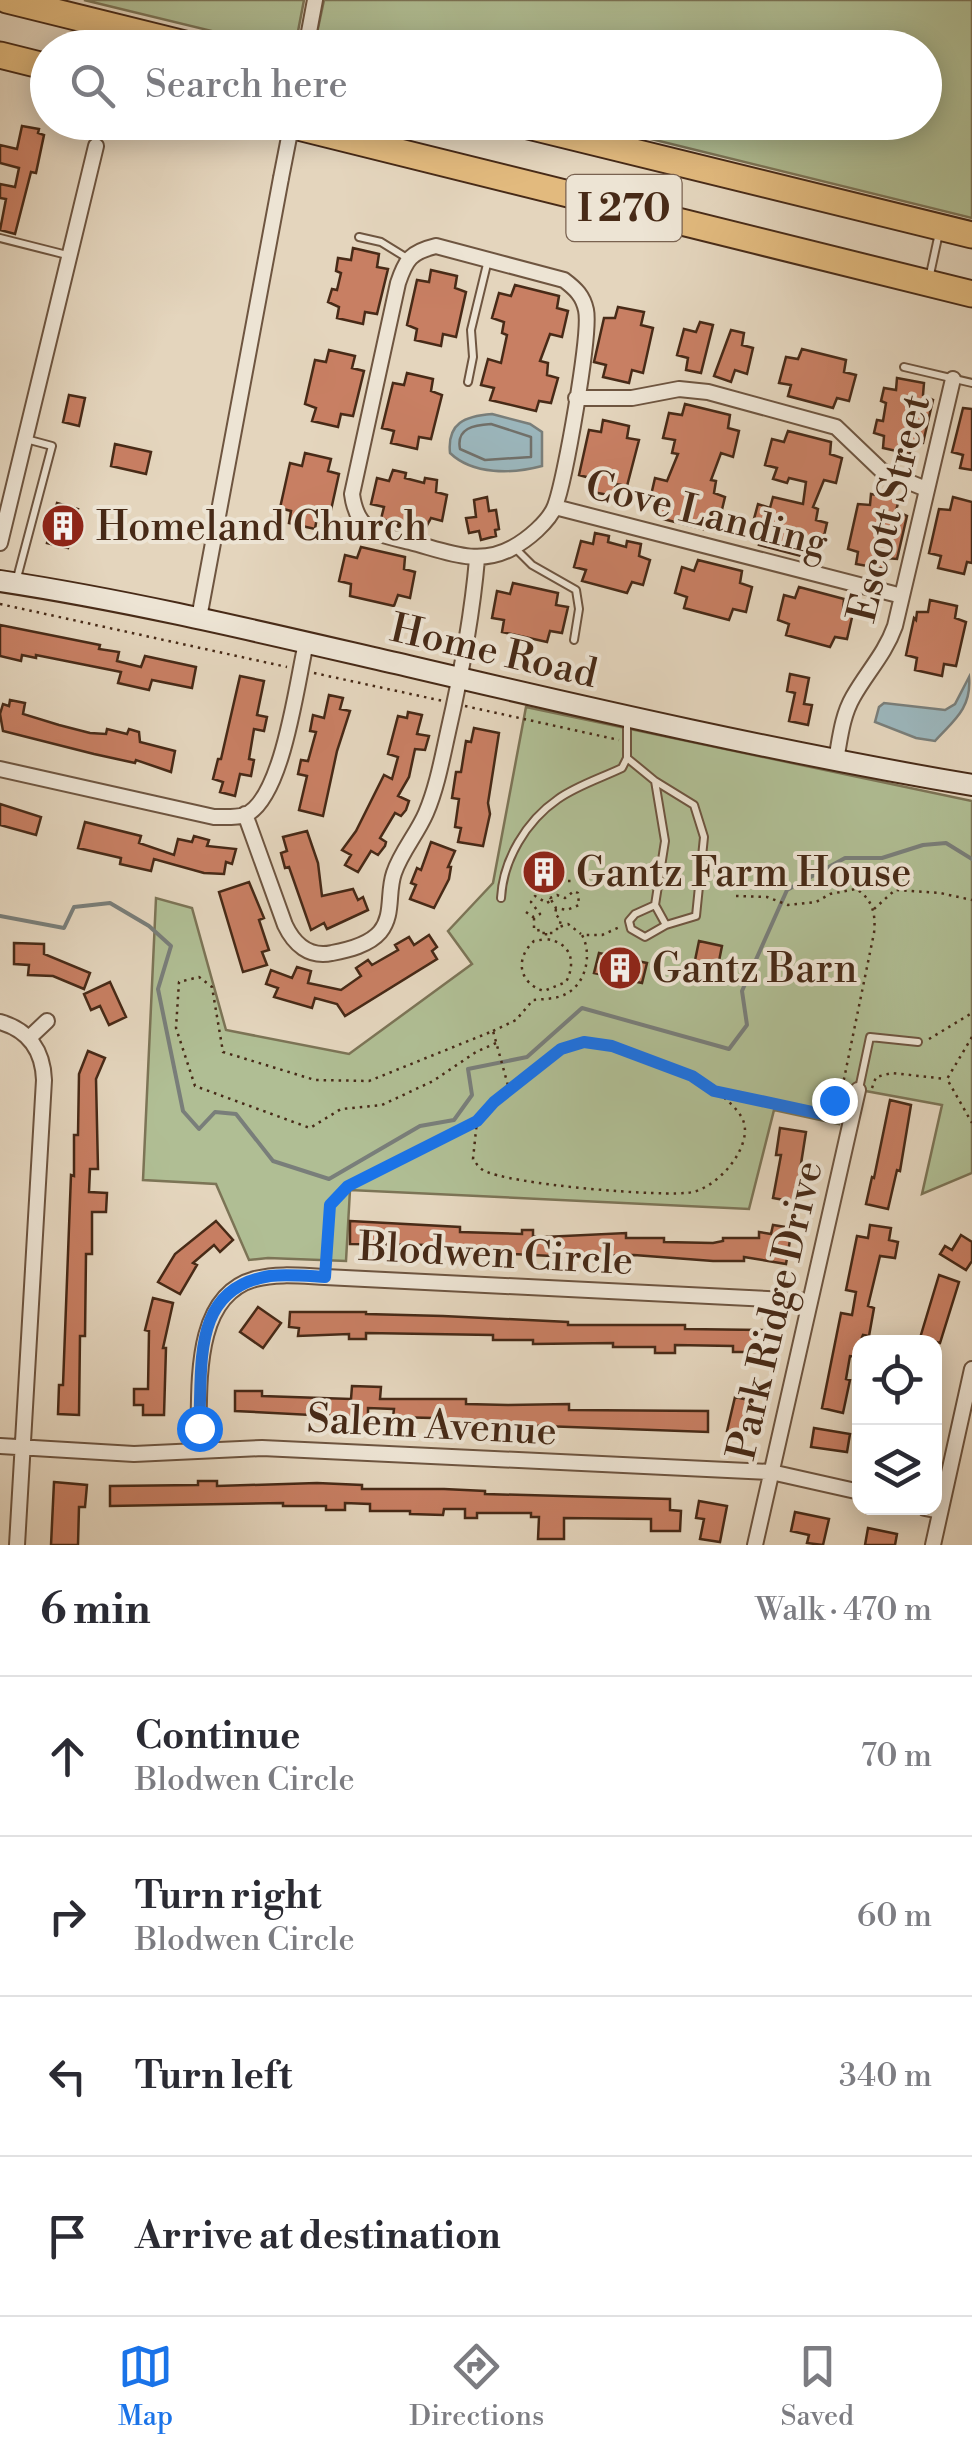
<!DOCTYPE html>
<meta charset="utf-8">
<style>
:root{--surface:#fff;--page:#f2f2f3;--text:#2b2b33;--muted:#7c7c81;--line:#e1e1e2;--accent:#1a73e8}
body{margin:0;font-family:"Libre Bodoni",serif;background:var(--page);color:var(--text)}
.controls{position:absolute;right:30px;bottom:30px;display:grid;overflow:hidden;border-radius:20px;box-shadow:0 5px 25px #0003}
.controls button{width:90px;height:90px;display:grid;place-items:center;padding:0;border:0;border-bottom:2px solid var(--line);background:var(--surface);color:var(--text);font:50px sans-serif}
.stop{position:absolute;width:30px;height:30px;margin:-22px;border:8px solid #1a73e8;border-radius:50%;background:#fff}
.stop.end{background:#1a73e8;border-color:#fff;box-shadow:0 2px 10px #0008}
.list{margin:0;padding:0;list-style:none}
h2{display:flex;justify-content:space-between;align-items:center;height:130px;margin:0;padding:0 40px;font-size:42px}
h2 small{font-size:32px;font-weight:400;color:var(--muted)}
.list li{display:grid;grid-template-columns:65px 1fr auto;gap:30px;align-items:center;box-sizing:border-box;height:160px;padding:0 40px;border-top:2px solid var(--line)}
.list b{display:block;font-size:38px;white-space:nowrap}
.list p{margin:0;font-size:32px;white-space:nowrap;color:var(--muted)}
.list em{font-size:32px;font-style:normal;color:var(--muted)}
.icon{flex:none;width:55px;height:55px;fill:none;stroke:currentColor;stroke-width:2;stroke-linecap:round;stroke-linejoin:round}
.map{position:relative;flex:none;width:972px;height:1545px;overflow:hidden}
.search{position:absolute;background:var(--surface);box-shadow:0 5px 25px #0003;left:30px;right:30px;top:30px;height:110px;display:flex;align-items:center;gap:25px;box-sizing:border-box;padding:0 35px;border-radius:55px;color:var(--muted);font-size:38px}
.sheet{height:770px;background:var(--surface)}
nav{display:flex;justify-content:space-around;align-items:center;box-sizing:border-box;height:140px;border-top:2px solid var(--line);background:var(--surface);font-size:28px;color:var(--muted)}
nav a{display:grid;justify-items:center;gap:5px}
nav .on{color:var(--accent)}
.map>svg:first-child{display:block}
</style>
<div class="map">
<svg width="972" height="1545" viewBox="0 0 972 1545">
<rect width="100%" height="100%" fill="#e4d5bd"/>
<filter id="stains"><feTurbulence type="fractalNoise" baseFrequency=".002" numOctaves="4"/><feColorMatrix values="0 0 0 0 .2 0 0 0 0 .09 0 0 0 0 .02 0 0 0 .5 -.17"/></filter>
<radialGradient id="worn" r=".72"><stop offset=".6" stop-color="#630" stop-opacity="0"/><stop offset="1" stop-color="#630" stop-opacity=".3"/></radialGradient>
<path fill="#b0be94" stroke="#7c7456" stroke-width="2.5" d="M84 0H304L295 47 282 48Z
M324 0H972V218L586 123 924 122V48L314 47Z
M526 707 972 801V1173L922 1194 942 1105 849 1088 839 1124 774 1110 749 1209 350 1190 346 1261 268 1258 249 1260 216 1184 143 1180 156 898 192 908 226 1030 349 1054 472 964 448 931 493 883Z"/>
<path fill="#9bb6bc" stroke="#797e7a" stroke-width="2.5" d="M492 414 530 424 542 432V466C512 474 473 475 450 453 447 423 465 416 492 414Z
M969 677C972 709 952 722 935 741L916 738 875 722 879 707 884 703 945 710 955 704Z"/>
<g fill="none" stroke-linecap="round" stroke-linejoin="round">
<path stroke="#71706a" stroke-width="2.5" d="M491 424 531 437V457L485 460 460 449C456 428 474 425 491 424Z"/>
<path stroke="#797e7a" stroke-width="4" d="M0 916 64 928 74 907 110 903 149 926 171 946 158 989 183 1111 199 1129 215 1112 236 1114 273 1161 329 1179 420 1126 454 1120 472 1095 468 1069 527 1057 582 1008 729 1049 747 1025 742 991 787 890 845 858H882L923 845 946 843 972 859"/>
</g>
<path fill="#c87f63" stroke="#472a17" stroke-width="2.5" d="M22 126 39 129 38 133 44 135 36 173 31 172 15 234 0 230 6 199 0 198V184L15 187 19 168 0 163V145L17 149Z
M353 248 379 254 377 267 388 269 377 314 365 312 363 324 337 318 339 307 328 302 332 289 337 290 341 273 336 271 338 258 351 260Z
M431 270 457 276 455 288 466 292 456 337 443 334 441 346 415 340 417 329 407 325 417 280 429 282Z
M515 285 559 296 557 308 568 311 562 337 550 334 540 361 548 363 547 375 558 378 551 403 539 401 536 411 490 400 494 388 481 385 488 359 501 363 507 335 502 333 504 322 492 318 499 293 511 296Z
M618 307 644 312 641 325 653 328 643 373 632 370 629 383 603 377 606 365 594 362 604 318H615Z
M700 322 713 325 701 373 686 370 688 358 677 355 684 329 696 332Z
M731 330 744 333 742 345 753 348 747 374 735 370 731 382 714 376Z
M802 349 846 360 844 372 856 375 849 401 837 398 833 408 788 396 791 385 779 383 786 357 798 359Z
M329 350 355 356 352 368 364 371 353 416 341 414 338 427 312 421 316 408 305 404 315 360 326 362Z
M407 373 433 379 431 391 442 395 431 439 419 437 417 449 391 443 394 431 382 428 393 383 404 385Z
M897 378 924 383 923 395 933 400 923 443 911 442 910 454 883 448 884 436 874 433 877 420 883 421 886 403 881 401 884 388 896 390Z
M69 395 85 398 79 426 63 422Z
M685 404 730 415 728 428 739 431 733 457 721 453 711 480 716 481 714 493 725 497 719 522 707 519 703 529 659 518 660 506 649 504 655 478 667 481 678 454 672 453 675 440 663 438 669 413 682 415Z
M963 408 972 409V470L960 468 963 455 952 452Z
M603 420 629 426 627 438 639 440 627 486 616 484 614 496 587 491 590 478 579 475 589 430 601 432Z
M788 431 831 442 830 454 842 458 836 483 824 480 813 507 818 509 816 520 827 523 821 549 810 546 805 557 759 545 763 534 751 530 758 504 770 508 773 497 803 504 806 482 789 478 787 483 773 479 777 468 765 465 772 439 784 442Z
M115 444 151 452 146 474 111 466Z
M305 453 331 459 328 471 339 474 329 519 317 517 315 529 289 523 291 511 280 508 290 463 302 466Z
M393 470 406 473 405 478 424 483 425 478 437 480 436 492 447 495 442 521 431 518 425 529 381 519 384 507 371 504 377 478 389 481Z
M871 494 899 499 896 511 907 516 897 559 885 558 884 569 856 564 858 552 848 549 858 504 870 505Z
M487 497 489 511 496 510 499 529 495 530 496 536 481 540 479 531 469 533 466 518 476 517 474 500Z
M953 497 972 502V563L967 562 964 574 938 568 941 556 929 553 939 509 950 510Z
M57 503 78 509 68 548 47 543Z
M595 533 609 536 608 542 626 547 627 541 641 544 639 556 650 560 643 585 632 582 627 593 582 581 586 570 574 567 581 541 593 544Z
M361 547 405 557 404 569 415 572 410 598 398 595 394 606 350 596 351 584 339 581 345 555 357 558Z
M698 560 742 571 740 583 752 587 746 612 733 609 729 620 684 608 687 597 675 593 682 567 694 571Z
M513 583 558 593 556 605 568 607 562 633 550 631 547 642 502 632 504 620 492 618 497 591 510 594Z
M799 587 844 599 843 611 853 613 847 639 835 637 830 647 786 635 789 624 778 620 784 595 795 598Z
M930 600 957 606 955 618 966 622 956 666 944 664 942 676 915 670 917 658 906 655 914 618 916 620 917 612H928Z
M0 625 100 645 99 649 119 652 117 661 141 667 145 656 196 667 192 688 152 680 149 690 118 683 121 672 36 655V658L22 655 21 661 0 656Z
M790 674 809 678 804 704 812 705 808 725 789 721 795 693 787 691Z
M240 676 264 681 257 715 267 717 264 731 254 729 249 759 254 760 251 776 240 774 235 796 220 792 223 782 213 779 218 759H221Z
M329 695 343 698 340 709 350 711 337 751 323 816 299 810 307 776 298 774 301 760 308 761 316 732 310 731 313 715 324 718Z
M10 700 25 703 23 714 59 725 90 733 106 734 107 729 127 734 129 729 139 732 140 742 175 751 171 772 136 760 135 763 94 754 3 731 0 714 3 704 9 706Z
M408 712 422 715 417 734 429 736 425 750 415 749 409 777 398 796 409 801 406 810 401 816 395 813 380 838 386 842 385 846 378 855 371 851 358 872 345 865 351 855 342 850 356 831 384 775 392 779 398 757 388 754 398 716 407 718Z
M474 728 499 733 488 803 490 814 483 846 458 842 461 828 455 827 459 799 452 798 456 772H461L466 741 471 742Z
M0 804 41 817 36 835 0 825Z
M85 822 141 836 139 843 174 855 178 839 192 842 194 836 209 840 207 846 236 849 232 864 226 862 224 874 204 873 154 859 151 871 120 864 121 858 78 848Z
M307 831 318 863 322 896 353 889 358 900 363 897 368 910 327 929 324 923 311 930 289 867 285 868 281 853 287 851 283 837Z
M431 842 455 851 448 867H451L449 879 434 908 410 899 416 885 411 883 417 868 421 870Z
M530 861 558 862V885H530Z
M249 882 264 918 259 920 269 950 262 952 267 965 243 972 219 892Z
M429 935 437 947 432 951 437 959 345 1016 337 1004 315 998 312 1008 274 997 278 988 266 984 271 970 292 978 297 967 311 971 308 983 341 990 361 976 356 968 368 960 372 965 398 950 395 945 409 937 414 945Z
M699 941 722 946 716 976 693 970Z
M14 943 44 944V954L90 973 84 989 53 976 28 975 29 965 14 964Z
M599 953 647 963 642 983 594 973Z
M110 982 126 1017 109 1025 100 1006 91 1010 84 994Z
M88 1051 105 1058 96 1079 98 1169H90L89 1192 107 1193 106 1212H92V1254H86L85 1336H80L79 1415 58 1414 59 1385H63L71 1175 74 1176V1135H78L79 1074Z
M890 1100 911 1105 900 1171 897 1170 888 1209 866 1204 872 1177 874 1178Z
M780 1128 806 1132 795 1202 773 1198 781 1155H776Z
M216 1221 233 1240 220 1252 214 1245 193 1263 197 1265 180 1294 158 1282 175 1254Z
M350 1221 460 1227V1232L522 1234V1230H533V1236L544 1237 626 1233V1238H664V1242L713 1243 723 1241V1238H759V1232L771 1234 773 1225 792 1228 786 1264 744 1257V1261H713L634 1255 552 1256 513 1254V1250L430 1248V1245L350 1244Z
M870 1225 891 1228 889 1240 898 1242 895 1258 880 1256 868 1306 874 1308 869 1336 863 1335 860 1342V1357L850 1356 846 1379 850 1380 843 1413 822 1408 841 1313 852 1315 856 1292 846 1290 857 1236 868 1238Z
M961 1235 972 1242V1261L966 1270 940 1254 945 1246 952 1250Z
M939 1275 959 1282 940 1343 920 1338Z
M153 1298 173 1303 163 1348H166L164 1415H143V1405H134V1389H148L149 1331 145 1330Z
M258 1307 281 1323 263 1348 240 1332Z
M290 1312H366V1314L443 1316 568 1322V1325H685V1329L762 1330V1352H733V1346L675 1345V1353H655V1347H613V1343L533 1344V1340H493V1335L366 1333V1339H349V1334L298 1336 299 1328 289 1327Z
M352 1386 381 1387 380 1399H466V1404L508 1405 569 1404V1410L708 1411V1432L433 1422V1418L393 1417 394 1409 368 1408V1418L235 1411V1391H262V1396L351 1399Z
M735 1397 753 1401 745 1435 727 1431Z
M814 1428 850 1434 847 1452 811 1447Z
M198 1481H217V1486L317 1483 362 1485V1489H444L485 1491V1494L670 1499V1510L681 1511 680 1531H651V1519L564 1518V1539H538L539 1517H531V1513H477V1518H465V1509H444L443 1515 410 1514V1511H370V1504L345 1503V1510H326V1506H283V1503L110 1506V1486L198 1485Z
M54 1482 87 1485 85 1507H79L78 1545H51Z
M699 1501 727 1506 720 1542 700 1539 704 1519 696 1518Z
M795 1512 829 1519 823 1545 807 1543 809 1535 791 1531Z
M868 1528 897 1534 895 1545H865Z"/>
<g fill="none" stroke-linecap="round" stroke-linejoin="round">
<defs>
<path id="lane" d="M359 237 381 242 407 258
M0 238 67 255
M929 279 939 233
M904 367 972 383
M468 382 473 357 471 330 488 260
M514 547 532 565 576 590 579 609 574 640
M17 578 52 446 26 439
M627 758 655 781 665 841 655 905 666 925 696 916 704 837 694 805 655 781
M501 898C503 860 526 821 558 799 576 786 601 778 622 768L627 758V722
M655 905 635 914 629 921 631 929 645 937 666 925
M859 1089 870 1037 918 1042"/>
<path id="street" d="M306 48 315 0
M436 246 564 280C576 289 583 296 586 310 591 333 565 481 555 506 549 522 527 540 512 548 478 567 445 551 410 542 377 534 357 532 352 494L398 283C406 259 411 252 436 246Z
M576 398H632L679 389 708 392 836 427 882 471 926 489
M555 507 902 596
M0 543 96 146
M199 618 281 178
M836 760C840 739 842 716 853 697 867 672 885 654 895 626L953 379
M0 769 214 817C223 817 236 818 245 815 283 799 297 681 306 643
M245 814 285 925C294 944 309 958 332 953 348 950 369 945 380 932 394 915 387 893 394 873 401 852 417 834 426 813 437 787 442 759 448 732 461 675 472 618 477 559
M0 1022C29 1030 43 1051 44 1080L17 1545
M29 1038 47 1021
M0 1446 134 1454 262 1448 771 1472 860 1492
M198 1450C201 1395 189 1297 255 1279 278 1273 302 1276 325 1277L809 1301
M925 1508 940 1511
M755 1545 858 1090
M933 1545 972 1369"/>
<path id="secondary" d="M0 581C138 602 273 635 408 666 595 710 783 753 972 785"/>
<path id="highway" d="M7 0 201 48
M0 55 48 67
M278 122 972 294
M512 122 972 235"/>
</defs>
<use href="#lane" stroke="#6e5540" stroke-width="10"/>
<use href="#street" stroke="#6e5540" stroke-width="18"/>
<use href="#secondary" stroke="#472a17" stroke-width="24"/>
<use href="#highway" stroke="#472a17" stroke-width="29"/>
<path stroke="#472a17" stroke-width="2.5" stroke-dasharray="2.5 5" stroke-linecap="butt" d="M0 604 287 667
M314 673 443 701
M465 706 619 740
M568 881H575
M547 891 550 898 557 895 565 898 574 891 578 893 579 905 567 910 556 908 550 898
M736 896 767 897 788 905 816 902 830 894 856 889C873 899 876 915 874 933L844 1079 834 1100 822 1114
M556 909 555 914 561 920 559 927 568 924 581 934
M874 909 895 890 940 893 972 900
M526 912 533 917 540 914 531 902 535 896 547 903 550 901
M534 918V928H538L539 933H553L559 927
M546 933V939C570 942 577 961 566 982L544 991C518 983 515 958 534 941L546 939
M493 1031 516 1020 533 1000C543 999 557 999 566 994 587 983 592 953 582 935H602L622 926
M972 1037 947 1079 972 1123
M929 1039 972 1013
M496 1043 476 1052 433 1081 382 1105 341 1109 310 1128 195 1086 176 1028 179 982 199 977 212 987 223 1052 315 1080 369 1081 493 1031 509 1089
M872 1088 876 1077 892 1073 946 1079
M715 1091 839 1118
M326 1264C327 1250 325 1215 331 1204 345 1174 443 1143 474 1122 482 1117 488 1108 495 1101 517 1080 551 1046 582 1043 621 1038 724 1083 742 1118 748 1129 744 1143 738 1154 729 1170 712 1187 693 1192 667 1198 505 1184 483 1170 479 1168 476 1163 473 1159L477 1121"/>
<use href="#lane" stroke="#ede4d4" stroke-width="6"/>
<use href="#street" stroke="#ede4d4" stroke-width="14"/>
<use href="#secondary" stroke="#ede4d4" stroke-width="20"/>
<use href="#highway" stroke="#e2ba7e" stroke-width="25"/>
<defs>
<path id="street-bridge" d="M281 178 292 122"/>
</defs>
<use href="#street-bridge" stroke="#6e5540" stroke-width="18" stroke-linecap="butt"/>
<use href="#street-bridge" stroke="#ede4d4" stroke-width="14"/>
</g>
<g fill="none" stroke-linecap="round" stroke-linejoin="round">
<path stroke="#1a73e8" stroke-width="12" d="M199 1428C203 1366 190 1288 270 1276 288 1274 307 1276 325 1277L330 1205 348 1186 477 1121 494 1102 561 1049 584 1042 612 1046 692 1076 714 1091 822 1114 834 1100"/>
</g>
<defs>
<symbol id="building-disc" viewBox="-11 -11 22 22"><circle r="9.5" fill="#8f2418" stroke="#ede4d4"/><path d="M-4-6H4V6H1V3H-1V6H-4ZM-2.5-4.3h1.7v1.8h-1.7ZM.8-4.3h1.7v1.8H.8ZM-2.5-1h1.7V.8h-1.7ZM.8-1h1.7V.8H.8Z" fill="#fff"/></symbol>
</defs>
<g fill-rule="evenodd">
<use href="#building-disc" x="38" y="501" width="50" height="50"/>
<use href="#building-disc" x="519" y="847" width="50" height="50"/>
<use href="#building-disc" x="595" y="943" width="50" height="50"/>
</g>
<g text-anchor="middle" stroke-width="8" stroke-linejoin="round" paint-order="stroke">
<rect fill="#ede4d4" stroke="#796250" stroke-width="2.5" x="566.5" y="175" width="115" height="66" rx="8"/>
<g font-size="38" font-weight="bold" fill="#472a17">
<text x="624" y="221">I 270</text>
</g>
<g font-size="40" fill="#472a17" stroke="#ede4d4">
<text transform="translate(888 508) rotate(-76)" y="14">Escott Street</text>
<text transform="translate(707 513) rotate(14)" y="14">Cove Landing</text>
<text transform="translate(494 650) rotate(13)" y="14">Home Road</text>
<text transform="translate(496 1253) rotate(3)" y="14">Blodwen Circle</text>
<text transform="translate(774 1310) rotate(-77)" y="14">Park Ridge Drive</text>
<text transform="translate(432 1424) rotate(3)" y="14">Salem Avenue</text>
</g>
<g font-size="40" fill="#472a17" stroke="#ede4d4" text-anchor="start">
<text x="96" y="540">Homeland Church</text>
<text x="576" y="886">Gantz Farm House</text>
<text x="652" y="982">Gantz Barn</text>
</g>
</g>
<rect width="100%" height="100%" filter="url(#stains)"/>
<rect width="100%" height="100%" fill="url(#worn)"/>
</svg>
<div class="controls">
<button><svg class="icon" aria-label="locate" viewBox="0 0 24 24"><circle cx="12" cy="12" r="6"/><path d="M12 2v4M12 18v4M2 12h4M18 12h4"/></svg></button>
<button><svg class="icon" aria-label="layers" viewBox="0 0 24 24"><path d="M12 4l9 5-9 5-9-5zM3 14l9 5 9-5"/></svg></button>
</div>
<div class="stop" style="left:199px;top:1428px"></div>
<div class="stop end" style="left:834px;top:1100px"></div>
<div class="search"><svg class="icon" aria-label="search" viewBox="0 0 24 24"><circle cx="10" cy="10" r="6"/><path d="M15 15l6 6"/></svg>Search here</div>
</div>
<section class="sheet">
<h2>6 min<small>Walk · 470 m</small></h2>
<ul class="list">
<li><svg class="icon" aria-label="ahead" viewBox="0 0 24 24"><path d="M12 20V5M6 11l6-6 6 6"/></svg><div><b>Continue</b><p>Blodwen Circle</p></div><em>70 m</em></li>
<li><svg class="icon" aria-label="right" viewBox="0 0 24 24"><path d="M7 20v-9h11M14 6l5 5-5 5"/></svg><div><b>Turn right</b><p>Blodwen Circle</p></div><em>60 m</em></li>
<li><svg class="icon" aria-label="left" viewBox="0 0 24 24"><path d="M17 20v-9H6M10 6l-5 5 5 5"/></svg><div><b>Turn left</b></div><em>340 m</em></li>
<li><svg class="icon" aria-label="arrive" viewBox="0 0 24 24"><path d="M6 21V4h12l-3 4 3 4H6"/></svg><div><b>Arrive at destination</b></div></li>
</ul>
</section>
<nav>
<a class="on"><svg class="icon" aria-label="map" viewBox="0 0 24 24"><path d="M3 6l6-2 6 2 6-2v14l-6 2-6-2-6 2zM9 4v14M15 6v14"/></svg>Map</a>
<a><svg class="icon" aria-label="directions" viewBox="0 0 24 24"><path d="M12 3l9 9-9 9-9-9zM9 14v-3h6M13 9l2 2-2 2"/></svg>Directions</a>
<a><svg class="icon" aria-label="saved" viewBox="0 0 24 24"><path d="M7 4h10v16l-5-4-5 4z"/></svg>Saved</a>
</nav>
